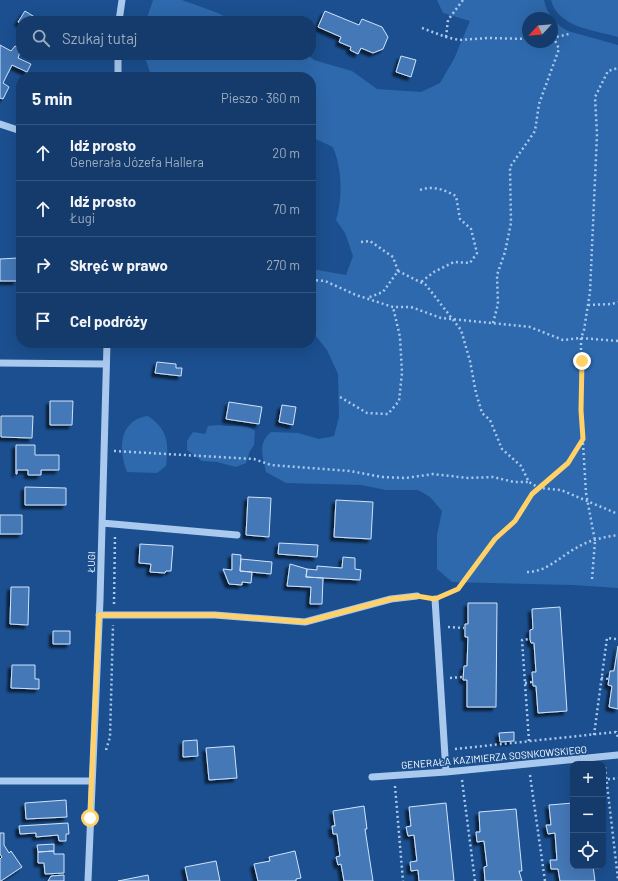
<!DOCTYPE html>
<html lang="pl">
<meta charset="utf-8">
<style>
:root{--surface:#143b6b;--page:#1d4271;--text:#f1f3f6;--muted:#9dadc1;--line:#33557e}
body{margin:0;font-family:Barlow,sans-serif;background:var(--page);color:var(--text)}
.controls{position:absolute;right:12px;bottom:12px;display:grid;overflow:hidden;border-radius:8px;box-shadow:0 4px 16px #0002}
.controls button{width:36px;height:36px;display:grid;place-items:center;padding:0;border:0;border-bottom:1px solid var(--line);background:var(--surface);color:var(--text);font:20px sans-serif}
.compass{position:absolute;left:522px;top:12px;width:36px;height:36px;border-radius:50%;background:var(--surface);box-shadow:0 4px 16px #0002;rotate:244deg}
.stop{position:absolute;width:12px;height:12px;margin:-9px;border:3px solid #ffd166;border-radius:50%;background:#fff}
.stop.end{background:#ffd166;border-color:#fff;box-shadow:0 1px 4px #0008}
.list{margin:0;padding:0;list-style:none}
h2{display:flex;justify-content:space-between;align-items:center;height:52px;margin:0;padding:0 16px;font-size:17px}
h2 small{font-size:13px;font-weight:400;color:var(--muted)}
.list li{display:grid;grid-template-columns:26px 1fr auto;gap:12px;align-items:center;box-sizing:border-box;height:56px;padding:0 16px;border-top:1px solid var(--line)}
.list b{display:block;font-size:15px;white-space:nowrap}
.list p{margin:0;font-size:13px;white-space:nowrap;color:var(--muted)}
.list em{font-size:13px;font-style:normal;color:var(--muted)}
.icon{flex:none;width:22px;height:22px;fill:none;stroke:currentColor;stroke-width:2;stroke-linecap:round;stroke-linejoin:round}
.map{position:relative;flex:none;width:618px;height:881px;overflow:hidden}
.search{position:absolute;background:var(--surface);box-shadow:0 4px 16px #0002;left:16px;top:16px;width:300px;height:44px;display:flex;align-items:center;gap:10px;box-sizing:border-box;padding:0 14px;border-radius:16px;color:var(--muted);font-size:15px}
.panel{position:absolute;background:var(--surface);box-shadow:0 4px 16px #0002;left:16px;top:72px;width:300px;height:276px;border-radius:16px}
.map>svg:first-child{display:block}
</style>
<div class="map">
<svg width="618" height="881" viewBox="0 0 618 881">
<defs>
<filter id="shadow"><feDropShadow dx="-3.5" dy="3.5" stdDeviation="1" flood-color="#0009"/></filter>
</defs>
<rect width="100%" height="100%" fill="#1b4f8f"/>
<path fill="#2e69ad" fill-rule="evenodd" d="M153 0H182L218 13 233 21H146Z
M437 0H544C547 14 555 24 568 31L618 45V588L573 585 452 582 437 569V535L442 511 430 497 418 490H386L361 485 286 483 266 472C263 456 257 444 271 432L298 433 319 439 334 436 339 417 338 374 327 350 311 330 312 269 346 275 353 256 345 233 336 220C343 197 342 169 333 147L311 137V77H173L151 75 144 55H307L314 60 352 71 377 89 421 92 440 83 454 59 470 21 443 13ZM528 18H552V42H528Z
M551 0H618V37C595 30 558 28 551 0Z
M148 416C168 429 169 444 166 466L157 473 127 472C118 449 119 420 148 416Z
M219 425C232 428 244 422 255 431L254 445 250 451 246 463 236 467 217 462 202 461 187 450V441L193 432 205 434 208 426Z"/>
<path fill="#4478b7" stroke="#cfe3fa" filter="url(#shadow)" d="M25 11 41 21H21V24L18 22Z
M325 11 359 25 362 19 382 27 388 37 383 49 373 53 361 48 358 54 350 50 351 47 339 42 341 37 318 27Z
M0 45 11 51 15 46 21 49 18 58 31 64 27 72 12 65 3 83 9 87 3 99 0 98Z
M401 56 416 60 411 77 396 72Z
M17 258V281H0V259Z
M157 362 176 364V368H182L181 376 155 373Z
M50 401H73L72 425H50Z
M229 402 262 407 259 424 226 419Z
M282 405 296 407 293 425 279 422Z
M1 416H33L32 438 1 437Z
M16 445H35V455H59V470H41V475H28V470H17V474H16Z
M25 487 66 488V505H25Z
M248 497 271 498 269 537 246 535Z
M336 500 373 502 371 539 334 537Z
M0 515H22V534H0Z
M279 543 318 545 317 557 278 554Z
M140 544 173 546 171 571H166L165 573 150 572 151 564 139 563Z
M232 554 241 555 240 571 252 572 251 583 242 582V585L229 584 223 569 232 570Z
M343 557 355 558V569L361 570 360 580 306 577 307 569 317 570V566L342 568Z
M241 559 272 562 271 574 240 571Z
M290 564 307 569 306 577 323 578 322 604H310L311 587 287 586Z
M11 587H29L28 625 10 624Z
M468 603H497L496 707H467V680H463L464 666H467L468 637H465V624H468Z
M560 607 567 711 538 713 536 686H533L532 672H536L534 643H531L530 639V630L533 629 532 609Z
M53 631H70V644H53Z
M618 646V709L609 707 612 686 608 685 610 671H614Z
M12 665H35V679H39V689L11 688Z
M514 732V741L500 742 499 733Z
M197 740 198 756 183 757V741Z
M234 746 237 778 209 780 206 748Z
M66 800 67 817 26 819 25 803Z
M446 803 454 881H419L418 870 411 871 410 862 417 861 414 835 408 836 406 827 411 826 409 807Z
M573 803V866H593L595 881H560L558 869H551L550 860H557L555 833 548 834 546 825H551L549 805Z
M364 806 367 829H365L373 881H344L341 864 338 865 336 857 340 856 337 834H333L332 826H335L333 811Z
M516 809 522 871H519L522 881H485L484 867 487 866 484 841 477 842 476 832H480L479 812Z
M68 823 69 834H66V841H59L58 835 36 837V833L20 834 19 826Z
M0 833H4V845L9 853 11 851 22 867 1 881H0V859L2 857 0 854Z
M54 844V851L38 852 37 845Z
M54 851V854H64V873L45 874 44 863H38V852Z
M295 851 301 878 296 879V881H258L254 864 270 861 269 857Z
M216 861 220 881H188L185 867Z
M64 875V881H48L51 876Z
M148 875 149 881H118Z"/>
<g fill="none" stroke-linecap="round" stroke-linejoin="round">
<path stroke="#a9c9ee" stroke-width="2.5" stroke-dasharray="2 3" stroke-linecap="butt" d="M422 28 446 37 459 40 488 38 528 39
M446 37 448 20 463 0
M552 38 569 34
M420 190C434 185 444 190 456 196L460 219 471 229 477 253 470 263 454 262 434 272 421 282
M361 242 370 241 393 257 398 271 383 292 367 298
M398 271 426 285 461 330 470 361 476 393 482 413 490 420 502 449 521 466 529 482 539 488 561 490 618 514
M311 280 325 281 356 295 393 307H411L441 318 530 327 563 340 581 338 618 341
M588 305 612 304 618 302
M493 323 498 304 497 275 505 252 511 223 510 167 535 131 539 104 559 49 554 38
M340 397 367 413 388 414 399 401 402 373 400 337 393 307
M114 451 254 459 271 465 350 471 382 477 406 478 433 474 468 478 493 477 514 482H529
M527 572C546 572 560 557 576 548 589 540 604 537 618 535
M592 579 595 541 586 493 581 410V338L584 330 590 292 597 134 595 97 608 71 618 68
M445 595 458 589 495 539 515 521 532 494 568 463 583 439
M114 604 115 535
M448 627 464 628
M450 678 463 677
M601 678 609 679
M525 683 532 682
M594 735 607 638 616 639
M529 741 522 640 530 639
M455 749 616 732 618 737
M106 750 110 737 113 625
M605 767 618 879
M530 775 545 881
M462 780 475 881
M603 780 618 778
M395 786 403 881"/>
<path stroke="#a9c9ee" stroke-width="7" d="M119 21 122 0
M118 77V55
M0 124 21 131
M0 363 105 364
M102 523 237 535
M435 599 446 772
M99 615H215L305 622 391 599 417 596
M372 777 446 772 618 755
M0 781H91
M88 881 100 600 107 343"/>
</g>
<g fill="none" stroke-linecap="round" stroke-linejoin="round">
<path stroke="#ffd166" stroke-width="5" d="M90 818 99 615H215L305 622 391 599 417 596 435 599 458 589 495 539 515 521 532 494 568 463 583 439 581 410 582 361"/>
</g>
<g text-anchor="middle" stroke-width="3.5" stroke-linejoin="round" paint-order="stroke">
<g font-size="10" fill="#fff" stroke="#1b4f8f">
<text transform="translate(91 562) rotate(-88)" y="4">ŁUGI</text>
<text transform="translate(494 757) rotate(-5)" y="4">GENERAŁA KAZIMIERZA SOSNKOWSKIEGO</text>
</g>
</g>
</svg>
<div class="controls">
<button>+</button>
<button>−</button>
<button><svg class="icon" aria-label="locate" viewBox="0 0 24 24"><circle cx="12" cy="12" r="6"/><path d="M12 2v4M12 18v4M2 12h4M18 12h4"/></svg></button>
</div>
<svg class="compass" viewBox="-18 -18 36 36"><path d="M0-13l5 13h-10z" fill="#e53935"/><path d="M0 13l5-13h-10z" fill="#9dadc1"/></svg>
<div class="stop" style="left:90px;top:818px"></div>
<div class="stop end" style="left:582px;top:361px"></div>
<div class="search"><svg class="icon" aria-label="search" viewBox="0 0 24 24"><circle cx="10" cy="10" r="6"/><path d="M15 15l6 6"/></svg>Szukaj tutaj</div>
<section class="panel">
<h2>5 min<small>Pieszo · 360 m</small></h2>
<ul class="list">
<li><svg class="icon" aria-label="ahead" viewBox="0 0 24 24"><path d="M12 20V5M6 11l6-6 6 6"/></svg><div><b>Idź prosto</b><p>Generała Józefa Hallera</p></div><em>20 m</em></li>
<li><svg class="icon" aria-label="ahead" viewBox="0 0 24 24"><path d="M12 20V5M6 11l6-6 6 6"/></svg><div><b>Idź prosto</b><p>Ługi</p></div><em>70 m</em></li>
<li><svg class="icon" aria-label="right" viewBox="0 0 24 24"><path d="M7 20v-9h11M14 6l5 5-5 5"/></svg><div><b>Skręć w prawo</b></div><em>270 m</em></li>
<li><svg class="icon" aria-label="arrive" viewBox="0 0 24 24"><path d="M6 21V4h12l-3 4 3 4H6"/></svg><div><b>Cel podróży</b></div></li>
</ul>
</section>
</div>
